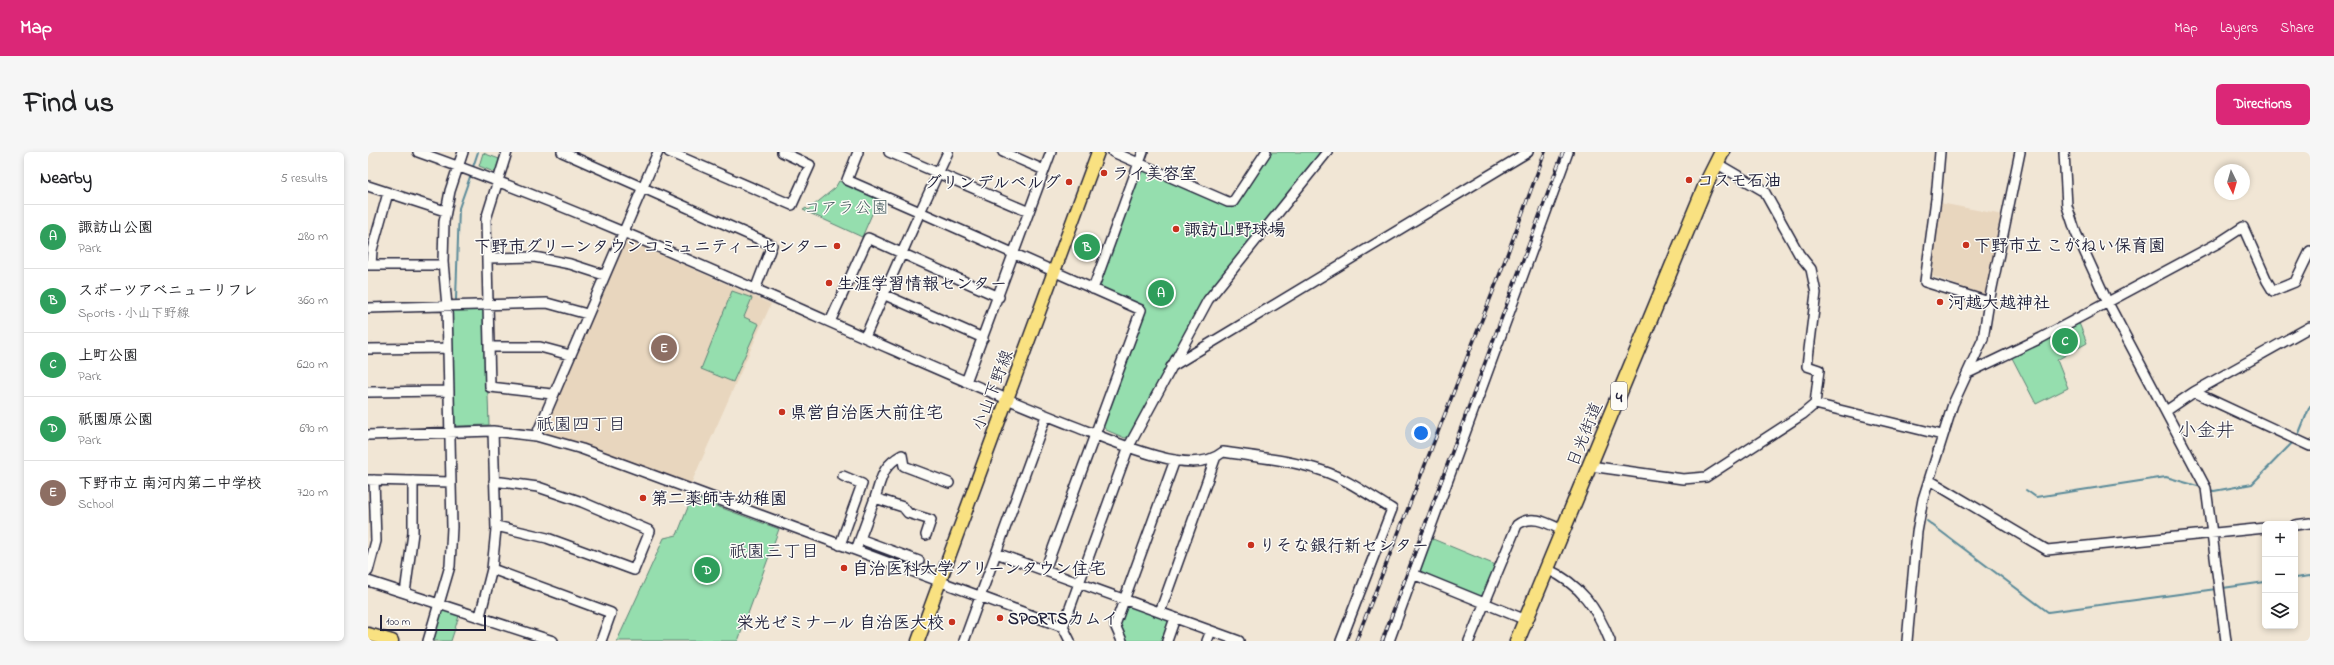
<!DOCTYPE html>
<meta charset="utf-8">
<style>
:root{--surface:#fff;--page:#f6f6f6;--text:#202124;--muted:#757577;--line:#e0e0e0;--accent:#db2777}
body{margin:0;font-family:"Indie Flower","Klee One",sans-serif;background:var(--page);color:var(--text)}
.controls{position:absolute;right:12px;bottom:12px;display:grid;overflow:hidden;border-radius:6px;box-shadow:0 2px 6px #0003}
.controls button{width:36px;height:36px;display:grid;place-items:center;padding:0;border:0;border-bottom:1px solid var(--line);background:var(--surface);color:var(--text);font:20px sans-serif}
.compass{position:absolute;left:1846px;top:12px;width:36px;height:36px;border-radius:50%;background:var(--surface);box-shadow:0 2px 6px #0003;rotate:175deg}
.scale{position:absolute;left:12px;bottom:10px;width:106px;box-sizing:border-box;padding-left:4px;border:2px solid #22223b;border-top:0;font-size:11px;line-height:14px;white-space:nowrap;color:#22223b;-webkit-text-stroke:3px #fdfcf7;paint-order:stroke}
.you{position:absolute;left:1053px;top:281px;width:14px;height:14px;margin:-10px;border:3px solid #fff;border-radius:50%;background:#1a73e8;box-shadow:0 0 0 6px #1a73e833}
.badge{display:grid;place-items:center;width:26px;height:26px;border-radius:50%;background:var(--accent);color:#fff;font-size:13px;font-weight:700}
.pin{position:absolute;translate:-50% -50%;border:2px solid #fff;box-shadow:0 1px 4px #0006}
.list{margin:0;padding:0;list-style:none}
h2{display:flex;justify-content:space-between;align-items:center;height:52px;margin:0;padding:0 16px;font-size:17px}
h2 small{font-size:13px;font-weight:400;color:var(--muted)}
.list li{display:grid;grid-template-columns:26px 1fr auto;gap:12px;align-items:center;box-sizing:border-box;height:64px;padding:0 16px;border-top:1px solid var(--line)}
.list b{display:block;font-size:15px;white-space:nowrap}
.list p{margin:0;font-size:13px;white-space:nowrap;color:var(--muted)}
.list em{font-size:13px;font-style:normal;color:var(--muted)}
.icon{flex:none;width:22px;height:22px;fill:none;stroke:currentColor;stroke-width:2;stroke-linecap:round;stroke-linejoin:round}
.map{position:relative;flex:none;width:1942px;height:489px;overflow:hidden;border-radius:6px}
header{display:flex;align-items:center;gap:24px;box-sizing:border-box;height:56px;padding:0 20px;background:var(--accent);color:#fff}
header strong{font-size:19px}
nav{display:flex;gap:22px;margin-inline-start:auto;font-size:14px}
.intro{display:flex;align-items:center;justify-content:space-between;box-sizing:border-box;height:96px;padding:0 24px}
h1{margin:0;font-size:28px}
.button{padding:10px 18px;border-radius:6px;background:var(--accent);color:#fff;font-size:14px;font-weight:700}
main{display:flex;gap:24px;padding:0 24px}
aside{flex:1;background:var(--surface);border-radius:6px;box-shadow:0 2px 6px #0003}
.map>svg:first-child{display:block}
</style>
<header>
<strong>Map</strong>
<nav><a>Map</a><a>Layers</a><a>Share</a></nav>
</header>
<div class="intro"><h1>Find us</h1><a class="button">Directions</a></div>
<main>
<aside>
<h2>Nearby<small>5 results</small></h2>
<ul class="list">
<li><span class="badge" style="background:#2e9e5b">A</span><div><b>諏訪山公園</b><p>Park</p></div><em>280 m</em></li>
<li><span class="badge" style="background:#2e9e5b">B</span><div><b>スポーツアベニューリフレ</b><p>Sports · 小山下野線</p></div><em>360 m</em></li>
<li><span class="badge" style="background:#2e9e5b">C</span><div><b>上町公園</b><p>Park</p></div><em>620 m</em></li>
<li><span class="badge" style="background:#2e9e5b">D</span><div><b>祇園原公園</b><p>Park</p></div><em>690 m</em></li>
<li><span class="badge" style="background:#8d6e63">E</span><div><b>下野市立 南河内第二中学校</b><p>School</p></div><em>720 m</em></li>
</ul>
</aside>
<div class="map">
<svg width="1942" height="489" viewBox="0 0 1942 489">
<rect width="100%" height="100%" fill="#f1e6d5"/>
<filter id="ink" filterUnits="userSpaceOnUse"><feTurbulence type="fractalNoise" baseFrequency=".025" numOctaves="2"/><feDisplacementMap in="SourceGraphic" scale="8" xChannelSelector="R" yChannelSelector="G"/><feConvolveMatrix kernelMatrix="1 2 1 2 8 2 1 2 1" color-interpolation-filters="sRGB"/></filter>
<g filter="url(#ink)">
<path fill="#e8d6be" d="M1572 51 1635 63 1619 144 1564 124Z
M260 88 403 152 322 334 172 282 255 90Z"/>
<path fill="#95deae" stroke="#5c8074" d="M902 0H955L861 116 762 284 757 286 738 278 735 274 777 156 732 136 730 131 772 19 776 17 864 56Z
M115 1 134 8 131 17 126 20 111 14Z
M471 29 511 46 494 85 435 58 438 56 440 58 467 36Z
M364 139 384 146 376 165 391 172 365 230 333 217Z
M117 157 121 273 87 274 83 158Z
M1709 166 1719 191 1689 208 1700 236 1668 252 1642 202Z
M324 345 411 377 370 489H249L296 386 309 383Z
M1060 385 1130 414 1117 444 1113 445 1051 421Z
M762 452 800 466 802 471 796 489H758L750 473 757 454Z
M77 456 92 461 83 489H64L72 459Z"/>
<g fill="none" stroke-linecap="round" stroke-linejoin="round">
<path stroke="#5a8a99" stroke-width="2" d="M104 18 110 0
M88 147 91 56 103 22
M1929 286 1942 254
M1658 338 1668 345 1798 325 1833 335
M1842 338 1846 339 1884 332 1926 289
M1559 369 1680 460 1848 437
M1927 426 1942 424
M1855 436 1897 430"/>
<defs>
<path id="minor" d="M50 0C212 57 368 129 525 198 587 225 648 252 711 276 736 286 762 297 789 304 810 310 837 315 855 300 888 305 923 308 955 319 979 327 1002 344 1024 357L973 489
M139 0 118 67 122 235 184 242
M194 0 404 93 387 138
M301 0 424 53 442 13 414 0
M490 0 479 28 552 60 580 0
M521 0 661 60
M635 0 676 18
M745 0 860 50H865L898 0
M1572 0 1568 47 1557 130 1621 150
M1696 0 1699 54 1708 81 1739 149 1838 336 1858 489
M0 34 77 59
M119 106 166 105 202 112 236 123
M0 113H75
M3 113 4 98 20 41
M725 137 775 0
M517 143 615 186
M0 156 179 151 219 162
M462 170 500 86 631 145
M497 185 552 60 773 158 677 418
M122 195H172L202 203
M0 197 80 196
M803 215 1160 0
M1600 221 1673 186 1852 90 1875 75 1899 129 1905 139 1927 130 1942 99
M598 230 683 0
M0 240 81 239
M1826 240 1942 175
M1447 252 1574 283
M1798 259 1826 240 1942 294
M0 283 125 279 168 284 214 297 695 475 702 489
M168 284 290 0
M1222 314 1315 327 1338 325 1435 262 1447 252 1451 218 1439 214 1448 141 1443 117 1431 102 1396 39 1348 11
M1 328 83 330
M1561 328 1679 398 1897 376
M126 329 170 335 214 350 282 379 266 418 179 386 128 374
M507 346C514 325 514 314 534 303L536 314 581 331
M1927 373 1942 371
M492 387 551 409
M472 393 494 332 475 324
M488 398 507 346 535 355 540 361 563 368 558 383
M628 401 871 489
M124 417 243 461 233 489
M1179 417C1212 432 1229 456 1242 489
M0 419 8 389 6 328
M1045 422 1158 468
M0 429 185 489
M37 441 45 381V329
M792 460 847 307
M112 464 124 417 128 377 125 279
M695 475 761 294 840 148 959 0
M60 489 82 414 84 375 79 154 75 110 76 70 82 39 95 0
M596 489 678 264
M754 489 747 473 807 308
M799 489 807 466
M839 489 843 479
M1021 489 1200 0
M1101 489 1149 373C1164 361 1181 372 1196 379
M1539 489 1549 380 1555 347 1585 252 1615 187 1621 150 1652 0"/>
<path id="major" d="M0 482 24 489
M550 489 730 0"/>
<path id="highway" d="M1149 489 1339 30 1354 0"/>
</defs>
<use href="#minor" stroke="#22223b" stroke-width="12"/>
<use href="#major" stroke="#22223b" stroke-width="15"/>
<use href="#highway" stroke="#22223b" stroke-width="17"/>
<use href="#minor" stroke="#fdfcf7" stroke-width="9"/>
<use href="#major" stroke="#f9e181" stroke-width="12"/>
<use href="#highway" stroke="#f9e181" stroke-width="14"/>
<defs>
<path id="rail" d="M988 489 1133 119 1177 0
M1014 489 1195 0"/>
</defs>
<use href="#rail" stroke="#22223b" stroke-width="3.5"/>
<use href="#rail" stroke="#fdfcf7" stroke-width="2" stroke-dasharray="6" stroke-linecap="butt"/>
</g>
</g>
<g fill="#c8321e" stroke="#fdfcf7" stroke-width="1.5">
<circle cx="736" cy="21" r="4"/>
<circle cx="1321" cy="28" r="4"/>
<circle cx="701" cy="30" r="4"/>
<circle cx="808" cy="77" r="4"/>
<circle cx="1598" cy="93" r="4"/>
<circle cx="469" cy="94" r="4"/>
<circle cx="461" cy="131" r="4"/>
<circle cx="1572" cy="150" r="4"/>
<circle cx="414" cy="260" r="4"/>
<circle cx="275" cy="346" r="4"/>
<circle cx="883" cy="393" r="4"/>
<circle cx="476" cy="416" r="4"/>
<circle cx="632" cy="466" r="4"/>
<circle cx="584" cy="470" r="4"/>
</g>
<g text-anchor="middle" stroke-width="3" stroke-linejoin="round" paint-order="stroke">
<rect fill="#fdfcf7" stroke="#646373" stroke-width="1" x="1243" y="230" width="16" height="28" rx="3"/>
<g font-size="16" font-weight="bold" fill="#22223b">
<text x="1251" y="250">4</text>
</g>
<g font-size="17" font-weight="bold" fill="#22223b" stroke="#fdfcf7" text-anchor="start">
<text x="744" y="27">ライ美容室</text>
<text x="1329" y="34">コスモ石油</text>
<text x="693" y="36" text-anchor="end">グリンデルベルグ</text>
<text x="816" y="83">諏訪山野球場</text>
<text x="1606" y="99">下野市立 こがねい保育園</text>
<text x="461" y="100" text-anchor="end">下野市グリーンタウンコミュニティーセンター</text>
<text x="469" y="137">生涯学習情報センター</text>
<text x="1580" y="156">河越大越神社</text>
<text x="422" y="266">県営自治医大前住宅</text>
<text x="283" y="352">第二薬師寺幼稚園</text>
<text x="891" y="399">りそな銀行新センター</text>
<text x="484" y="422">自治医科大学グリーンタウン住宅</text>
<text x="640" y="472">SPORTSカムイ</text>
<text x="576" y="476" text-anchor="end">栄光ゼミナール 自治医大校</text>
</g>
<g font-size="17" fill="#445a5e" stroke="#fdfcf7">
<text x="478" y="61">コアラ公園</text>
</g>
<g font-size="17" fill="#22223b" stroke="#fdfcf7">
<text transform="translate(624 238) rotate(-69)" y="6">小山下野線</text>
<text transform="translate(1216 282) rotate(-68)" y="6">日光街道</text>
</g>
<g font-size="18" fill="#22223b" stroke="#fdfcf7">
<text x="213" y="278">祇園四丁目</text>
<text x="406" y="405">祇園三丁目</text>
</g>
<g font-size="19" fill="#22223b" stroke="#fdfcf7">
<text x="1838" y="284">小金井</text>
</g>
</g>
</svg>
<div class="controls">
<button>+</button>
<button>−</button>
<button><svg class="icon" aria-label="layers" viewBox="0 0 24 24"><path d="M12 4l9 5-9 5-9-5zM3 14l9 5 9-5"/></svg></button>
</div>
<svg class="compass" viewBox="-18 -18 36 36"><path d="M0-13l5 13h-10z" fill="#e53935"/><path d="M0 13l5-13h-10z" fill="#757577"/></svg>
<div class="scale">100 m</div>
<div class="you"></div>
<div class="pin badge" style="left:793px;top:141px;background:#2e9e5b">A</div>
<div class="pin badge" style="left:719px;top:95px;background:#2e9e5b">B</div>
<div class="pin badge" style="left:1697px;top:189px;background:#2e9e5b">C</div>
<div class="pin badge" style="left:339px;top:418px;background:#2e9e5b">D</div>
<div class="pin badge" style="left:296px;top:196px;background:#8d6e63">E</div>
</div>
</main>
